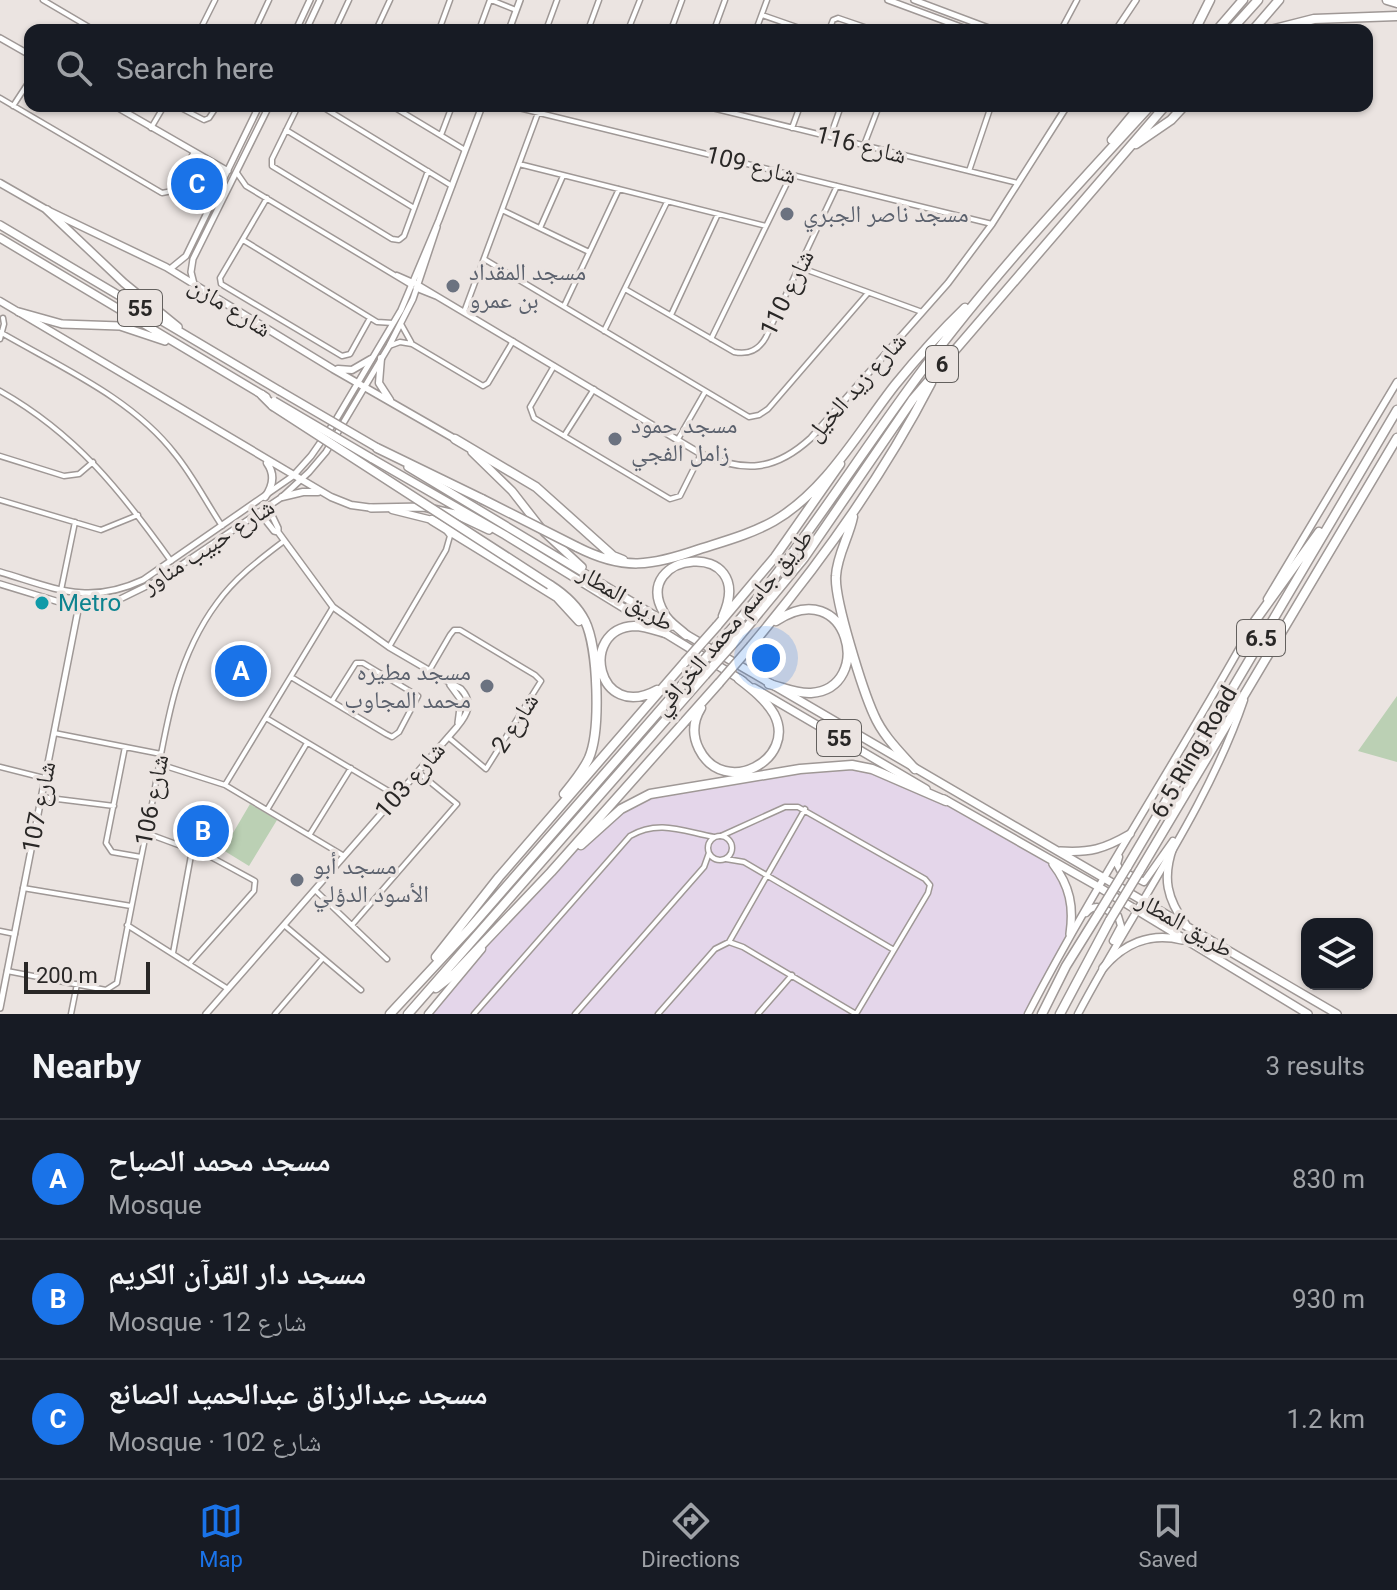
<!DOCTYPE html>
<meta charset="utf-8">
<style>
:root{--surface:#171b24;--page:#20242c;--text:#f1f3f6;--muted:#9ea1a6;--line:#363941;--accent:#1a73e8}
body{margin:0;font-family:Roboto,"Noto Naskh Arabic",sans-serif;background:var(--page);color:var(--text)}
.controls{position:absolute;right:24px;bottom:24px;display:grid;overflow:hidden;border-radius:16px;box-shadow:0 2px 6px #0004}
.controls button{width:72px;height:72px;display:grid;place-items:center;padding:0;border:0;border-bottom:2px solid var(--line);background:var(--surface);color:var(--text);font:40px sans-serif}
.scale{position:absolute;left:24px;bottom:20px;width:126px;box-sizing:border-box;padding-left:8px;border:4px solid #292726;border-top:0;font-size:22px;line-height:28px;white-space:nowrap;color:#292726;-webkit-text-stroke:6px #ebe4e1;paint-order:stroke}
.you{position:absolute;left:766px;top:658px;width:28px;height:28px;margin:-20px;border:6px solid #fff;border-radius:50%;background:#1a73e8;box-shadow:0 0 0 12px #1a73e833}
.badge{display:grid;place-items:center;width:52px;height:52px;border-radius:50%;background:var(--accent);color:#fff;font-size:26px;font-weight:700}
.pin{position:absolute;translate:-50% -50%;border:4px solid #fff;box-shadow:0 2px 8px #0006}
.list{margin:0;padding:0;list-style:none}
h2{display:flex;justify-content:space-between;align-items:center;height:104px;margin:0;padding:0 32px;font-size:34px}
h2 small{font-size:26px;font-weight:400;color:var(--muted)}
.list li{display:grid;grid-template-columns:52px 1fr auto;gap:24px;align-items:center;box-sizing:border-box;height:120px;padding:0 32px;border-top:2px solid var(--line)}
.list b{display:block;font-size:30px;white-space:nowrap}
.list p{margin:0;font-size:26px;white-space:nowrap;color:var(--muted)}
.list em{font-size:26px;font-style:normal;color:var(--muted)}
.icon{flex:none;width:44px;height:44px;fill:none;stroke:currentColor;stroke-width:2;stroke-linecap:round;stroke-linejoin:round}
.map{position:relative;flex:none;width:1397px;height:1014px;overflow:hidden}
.search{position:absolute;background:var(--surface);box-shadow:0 2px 6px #0004;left:24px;right:24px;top:24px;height:88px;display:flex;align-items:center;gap:20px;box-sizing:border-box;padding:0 28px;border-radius:16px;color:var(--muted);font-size:30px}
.sheet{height:464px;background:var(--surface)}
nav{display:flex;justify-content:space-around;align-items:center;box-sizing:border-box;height:112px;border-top:2px solid var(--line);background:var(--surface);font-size:22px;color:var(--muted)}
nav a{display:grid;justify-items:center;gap:4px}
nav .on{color:var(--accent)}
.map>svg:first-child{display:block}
</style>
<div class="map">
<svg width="1397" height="1014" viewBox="0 0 1397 1014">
<rect width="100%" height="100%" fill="#ebe4e1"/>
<path fill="#e4d6ea" d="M852 765 932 796 1049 859 1067 887 1070 934 1029 1014H428L515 911 551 872 609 820 644 796Z"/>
<path fill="#bbd0b4" d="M1397 696V762L1358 751Z
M250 804 277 820 249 866 223 850Z"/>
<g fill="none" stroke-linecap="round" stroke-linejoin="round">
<defs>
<path id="minor" d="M43 0 94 30
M491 0 516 10
M762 15 805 30
M200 30 215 0
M255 30 269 0
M335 30 349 0
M376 30 390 0
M439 30 450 0
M479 30 490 0
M546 30 557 0
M588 30 599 0
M628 30 640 0
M671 30 682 0
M714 30 725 0
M756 30 767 0
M829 30 833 20 838 18 873 30
M1061 30 1077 0
M0 98 162 193 172 191 194 152
M13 106 30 80
M177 106 204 120 209 118 217 106
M298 106 272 159V166L392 239 399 240 404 236 428 171
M321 106 452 186
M392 106 465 150
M511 106 992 224
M704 106 1018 183
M151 128 164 106
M792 128 800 106
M286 130 414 208
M441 135 452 106
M830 137 841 106
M864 145 879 106
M519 164 766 226
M969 171 991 106
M237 173 246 186 411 285
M267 198 220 278 221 284 342 356 350 354 370 318
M502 210 589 252
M540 228 563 176
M243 240 377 322 393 323
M484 259 749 417 759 415 768 409 868 293
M799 267 922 312
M397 275 413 282
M625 289 734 352C749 355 759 350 766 337L837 186
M564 306 619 189
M464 312 538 113
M671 315 718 214
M401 324 411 342
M604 331 667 202
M0 332C60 367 132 398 175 454 193 476 206 502 222 526
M0 339 4 324 3 318
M711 339 791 175
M389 346 400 342 412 344 483 386 488 383 513 341
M554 366 530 407 534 418 670 499 680 496 701 454
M0 391C76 434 121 491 171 561
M564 436 594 389
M678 439 705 392
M0 456 64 476 79 474 93 462
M0 500 101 530 138 515
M61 590 75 522
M389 647 446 550 450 536 447 532
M429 671 450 635 454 630H460L535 675 541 681 486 769 448 737
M291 677 386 734 392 737 399 732 418 696 363 663H356L332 701
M266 718 397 796
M54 733 161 754
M125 747 106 843 112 852 141 857
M159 764 225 785 344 856
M0 767 44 778
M225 785 333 607
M41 797 114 806
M267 810 307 743
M146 833 211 857 255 881 254 891 190 963
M310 834 351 768
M708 848a12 12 0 1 1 24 0a12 12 0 1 1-24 0Z
M721 836 785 807H798L925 879 930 885 928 893 856 1014
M726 859 744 862 894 950
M23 888 131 906
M315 890 387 959
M127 925 228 989
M284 925 361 990
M352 925 457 804 418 772
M0 931 15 934
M729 942 743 947 856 1014
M173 953 192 850
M7 971 106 990 117 983C128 923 140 863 152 804 165 734 173 662 217 603 235 578 259 560 284 541
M71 1014 77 984
M275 1014 323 958
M474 1014 630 836C659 819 685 832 714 837
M575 1014 704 867 709 853
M658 1014 715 949 729 942 805 809
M758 1014 792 975"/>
<path id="tertiary" d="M888 0 969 30
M914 0 994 30
M296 30 310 0
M306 30 320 0
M509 30 520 0
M1116 30 1136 0
M0 38 30 55
M115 106 228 171
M170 269 186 256 259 106
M413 282 701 454C745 473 775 471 811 438L948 283 992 224 1067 106
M194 284 191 272 193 259 269 106
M416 288 436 296
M268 507 278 528V532
M0 572C55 588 87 606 143 580L293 476 311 456 334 423 401 310 439 220 482 106
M0 584 69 605 112 603 159 580 282 497 309 472 326 452 389 346 413 299 437 227
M450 685 461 700 458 723
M0 1008 79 605
M206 1014 457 727C467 715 474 703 461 689L389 647 333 607 278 532 274 531 259 512"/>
<path id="primary" d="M0 183 47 210 166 267 333 369 455 439
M0 301 331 497 351 505 373 508
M381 358 379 383 390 400
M338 369 352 370 371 359
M265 497C273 486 275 474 267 463
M282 497 303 492H318
M392 510 432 520
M1267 599 1397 382
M1119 857 1117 864 1120 870 1144 882 1173 841
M1086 913C1096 901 1106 910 1118 916L1121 926 1113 941
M428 1014 482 949
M1028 1014C1098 879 1183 752 1256 619
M1078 1014C1132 911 1207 809 1244 700"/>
<path id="trunk" d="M47 210 124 283 178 327
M0 225 280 391
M0 238 266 397
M19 312 62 324 120 326 165 341
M472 452 512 491 544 532 582 567
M371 458 505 535 743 681
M408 467 672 626
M371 508 424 507 455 514 489 530
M682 632 1337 1014
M754 688 926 789
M944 799 1097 886 1308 1014
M1173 847C1162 878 1167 899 1186 925
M1060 851C1090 853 1104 849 1130 834
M1053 864C1070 886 1074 907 1070 934
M1103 968C1123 944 1150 932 1182 940"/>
<path id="motorway" d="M1387 0 1397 3
M1195 30 1210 0
M1217 30 1243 0
M1231 30 1258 0
M1253 30 1279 0
M1271 30 1314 19 1397 16
M1112 140 1140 106
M1136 144 1171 120 1184 106
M262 395 273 406
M455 439 536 487 613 556 623 560
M377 448 482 499
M853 517C849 537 837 555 836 576 834 599 863 691 874 715 883 736 900 752 915 769
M432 520 557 597 579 621
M577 547C624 571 651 566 700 549 725 541 751 534 774 521 826 491 859 431 895 385 917 358 940 332 965 308
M550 585C564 594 577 605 585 621 598 648 601 730 589 758 583 771 573 783 564 794
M1255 621 1319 532
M717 626 775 557 840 464
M729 632C802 549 858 456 924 368 993 275 1072 191 1150 106
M686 635C679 628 668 622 664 613 628 551 758 537 723 616
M738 638 804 558 913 399 1165 106
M751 646C819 565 882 478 931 383
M769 684C782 687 797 694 811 693 876 688 848 573 776 621
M657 690C597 723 578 629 634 626 644 626 655 630 665 633
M701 708C693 721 692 735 699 749 724 799 798 759 774 714 766 700 752 689 739 679
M581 845 621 809 650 794 800 769 852 765 872 769 946 801
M1127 867 1397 410
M1139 872 1397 438
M436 957 499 877 685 662
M436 988 454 974 551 872 719 683
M390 1014 470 928 695 670
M408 1014 705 675
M1042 1014 1066 966 1099 913
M1060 1014 1110 920"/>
</defs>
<use href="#minor" stroke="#9f9896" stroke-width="7"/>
<use href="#tertiary" stroke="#9f9896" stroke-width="8"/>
<use href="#primary" stroke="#9f9896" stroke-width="9"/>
<use href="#trunk" stroke="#9f9896" stroke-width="10"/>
<use href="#motorway" stroke="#9f9896" stroke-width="11"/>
<use href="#minor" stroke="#fff" stroke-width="4"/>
<use href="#tertiary" stroke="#fff" stroke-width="5"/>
<use href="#primary" stroke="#fff" stroke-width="6"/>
<use href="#trunk" stroke="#fff" stroke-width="7"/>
<use href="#motorway" stroke="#fff" stroke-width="8"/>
<defs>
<path id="trunk-bridge" d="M280 391 376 447
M274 401 371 458"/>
<path id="motorway-bridge" d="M273 406 550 585
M482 499 577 547
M685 662 717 626
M695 670 729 632
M705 675 738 638
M719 683 751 646
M1099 913 1127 867
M1110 920 1139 872"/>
</defs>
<use href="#trunk-bridge" stroke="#9f9896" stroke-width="10" stroke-linecap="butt"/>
<use href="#motorway-bridge" stroke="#9f9896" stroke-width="11" stroke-linecap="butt"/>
<use href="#trunk-bridge" stroke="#fff" stroke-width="7"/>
<use href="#motorway-bridge" stroke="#fff" stroke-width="8"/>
</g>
<g fill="#6b7280" stroke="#ebe4e1" stroke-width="3">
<circle cx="787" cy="214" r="8"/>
<circle cx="453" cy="286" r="8"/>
<circle cx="615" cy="439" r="8"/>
<circle cx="487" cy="686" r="8"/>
<circle cx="297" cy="880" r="8"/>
</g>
<circle fill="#0f9aa8" stroke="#ebe4e1" stroke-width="3" cx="42" cy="603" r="8"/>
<g text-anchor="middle" stroke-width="7" stroke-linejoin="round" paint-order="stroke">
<g fill="#ebe4e1" stroke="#63605e" stroke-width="2">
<rect x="118" y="290" width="44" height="36" rx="6"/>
<rect x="926" y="346" width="32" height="36" rx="6"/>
<rect x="1237" y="620" width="48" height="36" rx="6"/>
<rect x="817" y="720" width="44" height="36" rx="6"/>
</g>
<g font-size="22" font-weight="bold" fill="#292726">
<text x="140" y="316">55</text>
<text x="942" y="372">6</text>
<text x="1261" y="646">6.5</text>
<text x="839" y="746">55</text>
</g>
<g font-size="24" fill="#292726" stroke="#ebe4e1">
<text transform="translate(861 145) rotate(14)" y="8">شارع 116</text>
<text transform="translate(751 165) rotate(14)" y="8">شارع 109</text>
<text transform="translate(787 293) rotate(-64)" y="8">شارع 110</text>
<text transform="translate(230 307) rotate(32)" y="8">شارع مازن</text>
<text transform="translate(856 387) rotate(-48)" y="8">شارع زيد الخيل</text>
<text transform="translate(208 546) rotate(-33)" y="8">شارع حبيب مناور</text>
<text transform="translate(626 598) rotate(31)" y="8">طريق المطار</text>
<text transform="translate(733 622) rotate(-50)" y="8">طريق جاسم محمد الخرافي</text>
<text transform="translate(515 723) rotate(-57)" y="8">شارع 2</text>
<text transform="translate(1194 752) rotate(-60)" y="8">6.5 Ring Road</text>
<text transform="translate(410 780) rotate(-49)" y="8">شارع 103</text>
<text transform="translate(152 800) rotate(-79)" y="8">شارع 106</text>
<text transform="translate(39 807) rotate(-79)" y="8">شارع 107</text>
<text transform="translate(1185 925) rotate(30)" y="8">طريق المطار</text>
</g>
<g font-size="24" fill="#5b616d" stroke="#ebe4e1" text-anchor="start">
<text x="803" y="222">مسجد ناصر الجبري</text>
<text x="469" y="280">مسجد المقداد<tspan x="469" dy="28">بن عمرو</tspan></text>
<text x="631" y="433">مسجد حمود<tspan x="631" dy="28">زامل الفجي</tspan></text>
<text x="471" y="680" text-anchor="end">مسجد مطيره<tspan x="471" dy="28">محمد المجاوب</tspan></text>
<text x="313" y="874">مسجد أبو<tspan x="313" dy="28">الأسود الدؤلي</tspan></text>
</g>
<g font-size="24" fill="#0d838f" stroke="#ebe4e1" text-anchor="start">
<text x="58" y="611">Metro</text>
</g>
</g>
</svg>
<div class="controls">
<button><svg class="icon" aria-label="layers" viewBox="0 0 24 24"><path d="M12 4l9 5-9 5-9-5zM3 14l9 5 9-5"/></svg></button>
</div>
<div class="scale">200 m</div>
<div class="you"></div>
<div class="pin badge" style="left:241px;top:671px">A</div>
<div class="pin badge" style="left:203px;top:831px">B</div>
<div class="pin badge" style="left:197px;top:184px">C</div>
<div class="search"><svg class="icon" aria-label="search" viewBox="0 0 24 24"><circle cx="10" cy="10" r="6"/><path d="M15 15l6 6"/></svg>Search here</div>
</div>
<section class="sheet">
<h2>Nearby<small>3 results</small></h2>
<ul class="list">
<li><span class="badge">A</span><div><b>مسجد محمد الصباح</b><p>Mosque</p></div><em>830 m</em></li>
<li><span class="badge">B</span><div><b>مسجد دار القرآن الكريم</b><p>Mosque · شارع 12</p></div><em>930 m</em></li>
<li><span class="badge">C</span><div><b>مسجد عبدالرزاق عبدالحميد الصانع</b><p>Mosque · شارع 102</p></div><em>1.2 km</em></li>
</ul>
</section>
<nav>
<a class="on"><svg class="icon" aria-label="map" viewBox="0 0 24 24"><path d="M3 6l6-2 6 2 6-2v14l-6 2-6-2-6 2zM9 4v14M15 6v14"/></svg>Map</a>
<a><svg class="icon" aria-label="directions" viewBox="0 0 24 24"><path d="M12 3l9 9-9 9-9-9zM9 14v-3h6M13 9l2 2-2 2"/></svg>Directions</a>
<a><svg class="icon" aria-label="saved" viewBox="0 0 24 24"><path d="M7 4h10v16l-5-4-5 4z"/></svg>Saved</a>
</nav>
